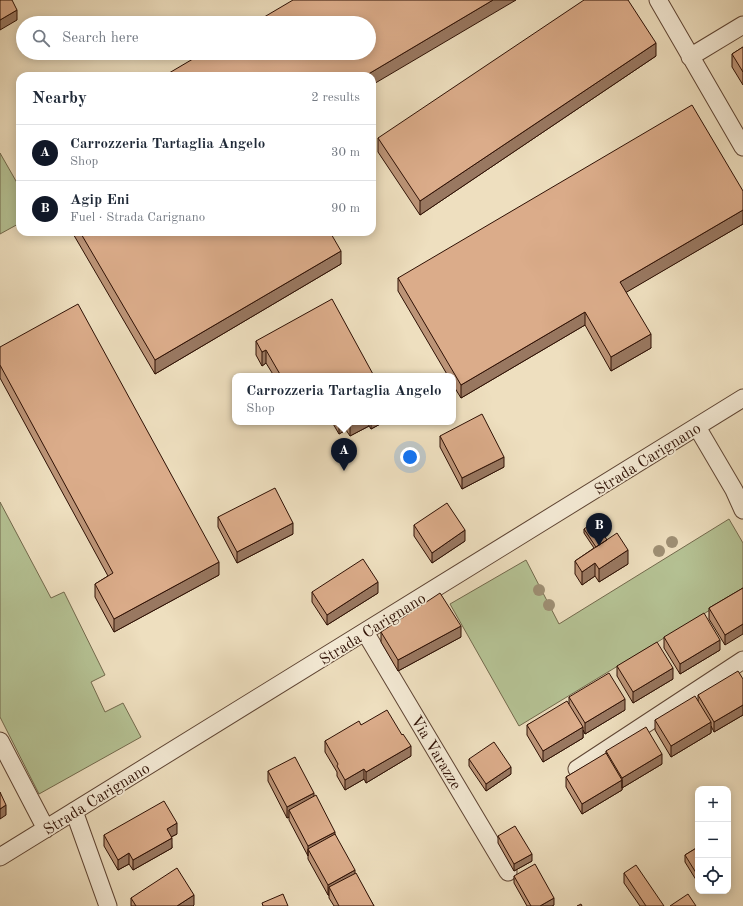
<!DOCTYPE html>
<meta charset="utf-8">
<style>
:root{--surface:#fff;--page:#f2f2f3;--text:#1f2937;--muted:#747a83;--line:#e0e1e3;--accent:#111827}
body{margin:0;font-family:"Old Standard TT",serif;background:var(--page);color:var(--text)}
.controls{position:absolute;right:12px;bottom:12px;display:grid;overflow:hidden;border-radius:8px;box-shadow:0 2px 10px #0003}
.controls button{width:36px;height:36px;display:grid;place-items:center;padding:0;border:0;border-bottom:1px solid var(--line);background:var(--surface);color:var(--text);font:20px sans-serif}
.you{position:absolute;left:410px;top:457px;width:14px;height:14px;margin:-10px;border:3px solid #fff;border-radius:50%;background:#1a73e8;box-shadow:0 0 0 6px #1a73e833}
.badge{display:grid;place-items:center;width:26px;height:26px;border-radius:50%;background:var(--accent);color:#fff;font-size:13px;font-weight:700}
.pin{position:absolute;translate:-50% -33px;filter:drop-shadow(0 1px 2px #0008)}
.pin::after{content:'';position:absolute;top:21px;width:14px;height:12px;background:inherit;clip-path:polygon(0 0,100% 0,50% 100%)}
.popup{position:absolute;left:232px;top:373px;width:224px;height:52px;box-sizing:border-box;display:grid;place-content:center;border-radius:8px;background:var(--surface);filter:drop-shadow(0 1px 3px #0005);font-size:13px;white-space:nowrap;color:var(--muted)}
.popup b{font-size:15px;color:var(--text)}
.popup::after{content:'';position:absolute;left:50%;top:100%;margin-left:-8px;border:8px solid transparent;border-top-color:var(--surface)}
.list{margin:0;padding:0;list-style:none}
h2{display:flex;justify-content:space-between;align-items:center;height:52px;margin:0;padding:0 16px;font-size:17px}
h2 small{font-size:13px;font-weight:400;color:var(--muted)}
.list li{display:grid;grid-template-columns:26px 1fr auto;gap:12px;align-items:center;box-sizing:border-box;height:56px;padding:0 16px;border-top:1px solid var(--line)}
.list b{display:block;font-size:15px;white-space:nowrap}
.list p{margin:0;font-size:13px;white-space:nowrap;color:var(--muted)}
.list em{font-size:13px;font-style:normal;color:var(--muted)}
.icon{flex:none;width:22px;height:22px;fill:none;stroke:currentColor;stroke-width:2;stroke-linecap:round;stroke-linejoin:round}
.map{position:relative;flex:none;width:743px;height:906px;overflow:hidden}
.search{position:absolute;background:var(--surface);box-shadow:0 2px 10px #0003;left:16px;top:16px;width:360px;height:44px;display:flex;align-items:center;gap:10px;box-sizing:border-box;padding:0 14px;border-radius:22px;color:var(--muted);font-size:15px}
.panel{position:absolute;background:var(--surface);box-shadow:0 2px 10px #0003;left:16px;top:72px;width:360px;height:164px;border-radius:12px}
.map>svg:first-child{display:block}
</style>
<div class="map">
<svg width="743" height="906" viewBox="0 0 743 906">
<rect width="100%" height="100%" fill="#eedfbf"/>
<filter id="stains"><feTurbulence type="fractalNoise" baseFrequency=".005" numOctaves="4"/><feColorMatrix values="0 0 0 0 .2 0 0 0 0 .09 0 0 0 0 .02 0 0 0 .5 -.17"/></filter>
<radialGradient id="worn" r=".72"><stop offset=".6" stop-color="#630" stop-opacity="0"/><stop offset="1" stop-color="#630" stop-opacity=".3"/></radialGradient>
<path fill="#b5c294" stroke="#72694c" d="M0 153 20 188V223L0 234Z
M0 502 51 598 64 592 105 675 91 682 105 712 123 703 141 737 39 794 0 717Z
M729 519 743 543V590L519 726 450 604 526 560 559 624Z"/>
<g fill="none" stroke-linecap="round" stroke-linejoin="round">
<defs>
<path id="minor" d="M658 0 743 147
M690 57 743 25
M697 427 734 490 743 510
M365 632 508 872
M0 741 46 829
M577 769 743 660
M74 811 108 906
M0 857 743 398"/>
</defs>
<use href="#minor" stroke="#5e4433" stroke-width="19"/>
<use href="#minor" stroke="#f4ead5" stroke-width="17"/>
</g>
<g fill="#9e8f74">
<circle cx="672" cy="542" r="6"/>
<circle cx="659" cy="551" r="6"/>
<circle cx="539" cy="590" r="6"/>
<circle cx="549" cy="605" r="6"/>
</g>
<path fill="#bc9477" stroke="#2e1004" d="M743 47V85L732 67V54Z
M656 56 420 215 378 152V138Z
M743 191V224L626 292 651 348 611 371 585 325 461 398 453 385V376H448L398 291V278Z
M72 232H330L341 264 155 374Z
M256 341 374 376H274L266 363 262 366 256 355Z
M0 347 219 575 114 632 95 597V584L108 576 0 378Z
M332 422H384L371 429 369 426 350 436 346 430 339 434Z
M440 436 504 467 462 489 440 447Z
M218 517 293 534 237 563 218 527Z
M414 525 465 541 432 563 414 536Z
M584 529 607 540 628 564 599 582 595 576 582 585 575 574V561L594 548 584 533Z
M743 588 725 645 709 619V608Z
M312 592 378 593 327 625 312 602Z
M381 632 461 637 398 671 381 642Z
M664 637 720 650 680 674 664 648Z
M617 666 673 679 633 703 617 676Z
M743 679V715L714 732 711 726V733L671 757 655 730V720L698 702V695Z
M569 697 625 710 585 734 583 730V738L543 762 527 735V725L569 704Z
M361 725 411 756 366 783 364 779 345 790 337 776V772L325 752V741Z
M606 751 662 764 622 788V790L582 814 566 787V777L606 754Z
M469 759 511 774 486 791 469 766Z
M268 771 314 796 355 874 374 906H334L329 898V895H328L308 859V856L289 820V817L287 818 268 781Z
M177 834 171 837 172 848 133 870 129 864 118 870 104 846V835Z
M498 836 532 861 514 871 498 843Z
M698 847V883L685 862V855Z
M624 873 664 906H640L624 883Z
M514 876 554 905 552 906H527L514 883Z
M131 898 194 905 193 906H131Z"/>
<path fill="#997861" stroke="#2e1004" d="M493 0H516L372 85V76H365Z
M17 10V20L0 30V20Z
M656 43V56L420 215V201Z
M743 210V224L620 296V282Z
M341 251V264L155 374V360Z
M585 312V325L461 398V385Z
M651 334V348L611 371V357Z
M266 350V363L262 366V352Z
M339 422H346V430L339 434Z
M351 422H369V426L350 436V423Z
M371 422H384L371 429Z
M504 457V467L462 489V478Z
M293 523V534L237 563V552Z
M465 530V541L432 563V553Z
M628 550V564L599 582V569Z
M219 562V575L114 632V619Z
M595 563V576L582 585V572Z
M378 582V593L327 625V615Z
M743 624V634L725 645V635Z
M461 626V637L398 671V660Z
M720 640V650L680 674V664Z
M673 668V679L633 703V692Z
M625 699V710L585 734V723Z
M743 705V715L714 732V722Z
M711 722V733L671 757V746Z
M583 727V738L543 762V751Z
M411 746V756L366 783V772Z
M662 754V764L622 788V778Z
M511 767V774L486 791V784Z
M364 769V779L345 790V780Z
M622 780V790L582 814V804Z
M314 793V803L289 810V817L287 818V807Z
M6 805V815L0 819V809Z
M177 823V834L167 839V829Z
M335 832V842L308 849V856V846Z
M172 838V848L133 870V860Z
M129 853V864L118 870V860Z
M532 854V861L514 871V864Z
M355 870V881L329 887V895H328V885Z
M194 895V905L193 906H177Z
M554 898V905L552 906H540Z"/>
<path fill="#dbac8a" stroke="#2e1004" d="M0 0H12L17 10 0 20Z
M293 0H493L365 76H164L203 53H369V23H254Z
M584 0H628L656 43 420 201 378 138Z
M743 47V72L732 54Z
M692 105 743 191V210L620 282 651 334 611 357 585 312 461 385 398 278Z
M80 232H330L341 251 155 360Z
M332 299 374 376H281L266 350 262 352 256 341Z
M78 304 219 562 114 619 95 584 113 573 0 365V347Z
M482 414 504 457 462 478 440 436Z
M275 488 293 523 237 552 218 517Z
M447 503 465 530 432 553 414 525Z
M595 521 607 540 596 547 584 529Z
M617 533 628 550 599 569 595 563 582 572 575 561Z
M363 559 378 582 327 615 312 592Z
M743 588V624L725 635 709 608Z
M440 593 461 626 398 660 381 632Z
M704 613 720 640 680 664 664 637Z
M657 642 673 668 633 692 617 666Z
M738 671 743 679V705L714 722 698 695Z
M609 673 625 699 585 723 569 697Z
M695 696 711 722 671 746 655 720Z
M567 701 583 727 543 751 527 725Z
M387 710 402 735 403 734 411 746 366 772 364 769 345 780 337 766 338 764 325 741 359 721 361 725Z
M646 727 662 754 622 778 606 751Z
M494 742 511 767 486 784 469 759Z
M606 753 622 780 582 804 566 777Z
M295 757 314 793 287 807 268 771Z
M0 792 6 805 0 809Z
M316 795 335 832 308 846 289 810Z
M164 801 177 823 167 829 172 838 133 860 129 853 118 860 104 835Z
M515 826 532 854 514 864 498 836Z
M335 834 355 870 328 885 308 849Z
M698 847V876L685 855Z
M535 864 554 898 540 906H531L514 876Z
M636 865 664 906H646L624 873Z
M177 868 194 895 177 906H136L131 898Z
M356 873 374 906H339L329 887Z
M283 894 288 906H263L262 903Z
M688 894 696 906H670Z
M581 904 582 906H577Z"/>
<g text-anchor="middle" stroke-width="3.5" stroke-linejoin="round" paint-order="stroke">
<g font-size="16" fill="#2e1004" stroke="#f4ead5">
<text transform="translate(647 458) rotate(-32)" y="6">Strada Carignano</text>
<text transform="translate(372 628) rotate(-32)" y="6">Strada Carignano</text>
<text transform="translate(437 752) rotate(59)" y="6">Via Varazze</text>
<text transform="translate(96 798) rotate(-32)" y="6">Strada Carignano</text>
</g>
</g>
<rect width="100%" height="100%" filter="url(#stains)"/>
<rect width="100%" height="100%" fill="url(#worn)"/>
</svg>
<div class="controls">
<button>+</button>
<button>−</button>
<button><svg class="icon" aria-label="locate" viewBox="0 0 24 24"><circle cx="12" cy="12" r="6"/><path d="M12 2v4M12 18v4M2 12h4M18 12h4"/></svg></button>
</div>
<div class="you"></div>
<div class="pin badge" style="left:344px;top:471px">A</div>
<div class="popup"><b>Carrozzeria Tartaglia Angelo</b>Shop</div>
<div class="pin badge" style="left:599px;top:546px">B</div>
<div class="search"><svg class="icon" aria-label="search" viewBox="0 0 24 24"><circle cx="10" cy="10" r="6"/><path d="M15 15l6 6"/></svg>Search here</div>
<section class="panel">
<h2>Nearby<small>2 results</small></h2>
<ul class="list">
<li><span class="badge">A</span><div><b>Carrozzeria Tartaglia Angelo</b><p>Shop</p></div><em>30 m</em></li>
<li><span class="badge">B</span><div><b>Agip Eni</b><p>Fuel · Strada Carignano</p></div><em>90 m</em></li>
</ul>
</section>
</div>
